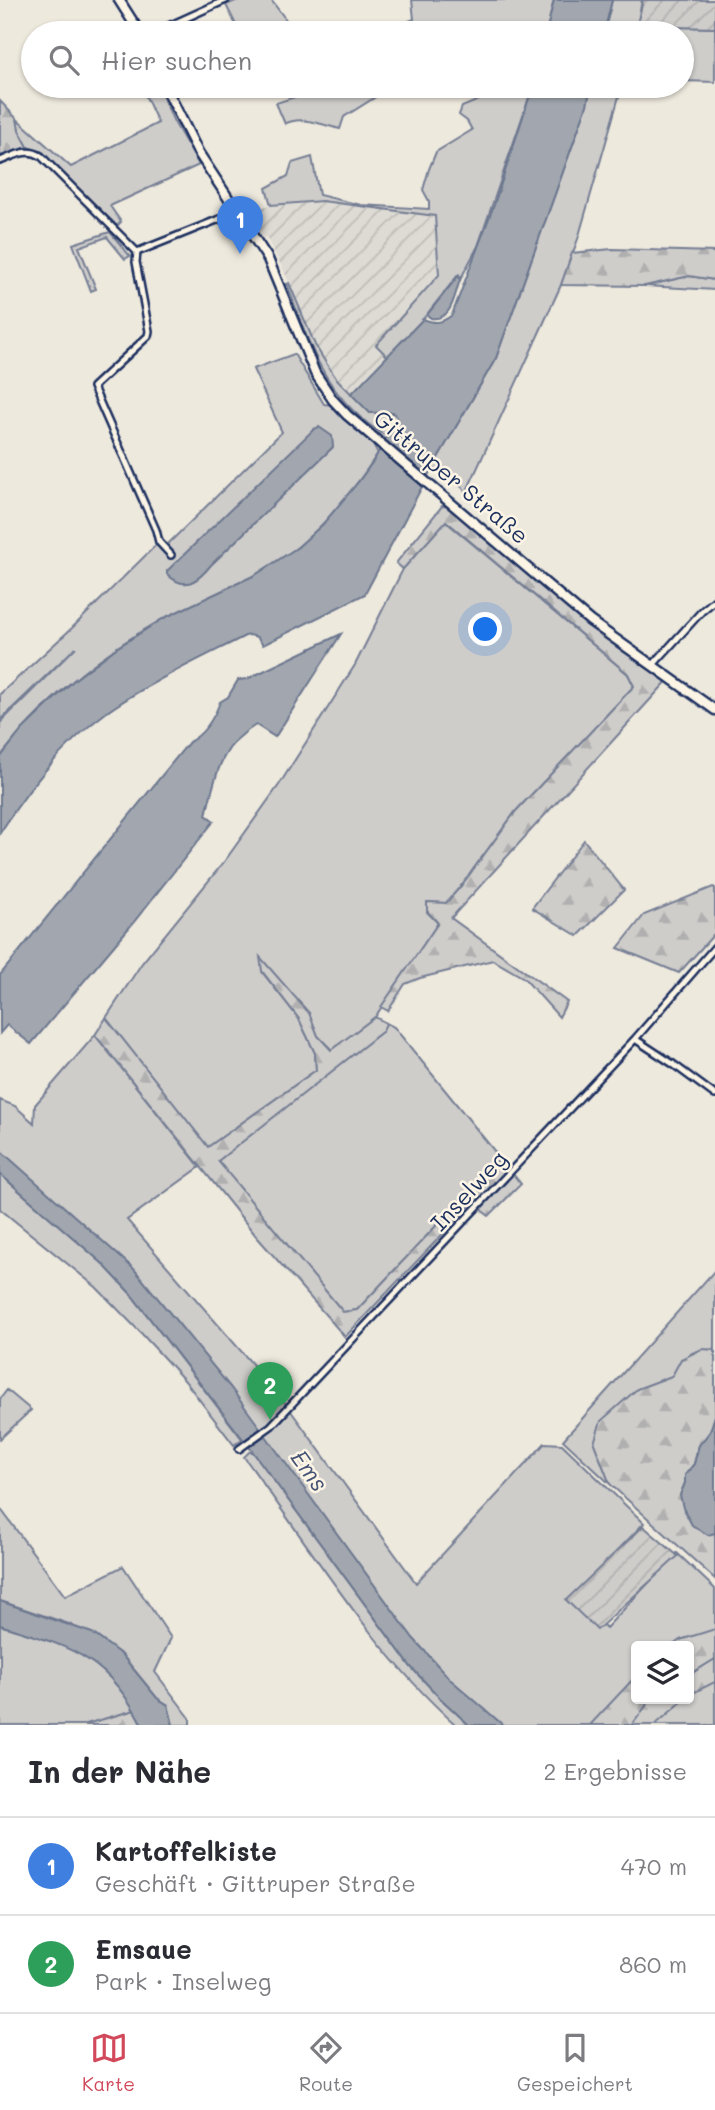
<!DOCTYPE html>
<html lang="de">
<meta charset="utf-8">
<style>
:root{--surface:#fff;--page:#f7f7f7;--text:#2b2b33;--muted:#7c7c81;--line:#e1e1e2;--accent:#d1495b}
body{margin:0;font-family:Mali,sans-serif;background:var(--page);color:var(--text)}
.controls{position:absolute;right:21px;bottom:21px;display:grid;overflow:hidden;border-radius:7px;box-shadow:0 2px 5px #0004}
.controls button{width:63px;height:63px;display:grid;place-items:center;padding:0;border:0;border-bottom:2px solid var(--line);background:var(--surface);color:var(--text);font:35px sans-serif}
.you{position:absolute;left:486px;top:630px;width:24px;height:24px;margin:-18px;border:5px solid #fff;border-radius:50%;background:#1a73e8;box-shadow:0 0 0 10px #1a73e833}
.badge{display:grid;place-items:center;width:46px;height:46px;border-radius:50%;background:var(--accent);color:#fff;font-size:23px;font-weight:700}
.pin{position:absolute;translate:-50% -58px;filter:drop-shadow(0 2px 4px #0008)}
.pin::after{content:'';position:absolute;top:37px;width:24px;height:21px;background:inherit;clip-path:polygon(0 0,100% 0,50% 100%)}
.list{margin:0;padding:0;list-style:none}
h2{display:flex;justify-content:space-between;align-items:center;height:91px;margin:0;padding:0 28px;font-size:30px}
h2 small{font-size:23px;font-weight:400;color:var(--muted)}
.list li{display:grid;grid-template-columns:46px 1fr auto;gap:21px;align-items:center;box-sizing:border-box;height:98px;padding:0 28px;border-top:2px solid var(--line)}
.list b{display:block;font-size:26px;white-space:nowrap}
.list p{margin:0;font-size:23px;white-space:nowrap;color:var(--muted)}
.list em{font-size:23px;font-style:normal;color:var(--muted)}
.icon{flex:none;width:38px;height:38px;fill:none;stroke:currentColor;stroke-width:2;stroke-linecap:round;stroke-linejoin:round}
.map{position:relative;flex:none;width:715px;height:1725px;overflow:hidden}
.search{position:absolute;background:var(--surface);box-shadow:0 2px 5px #0004;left:21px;right:21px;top:21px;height:77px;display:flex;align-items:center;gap:18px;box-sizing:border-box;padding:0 24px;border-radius:38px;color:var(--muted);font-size:26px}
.sheet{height:287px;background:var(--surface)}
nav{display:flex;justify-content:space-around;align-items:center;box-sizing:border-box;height:98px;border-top:2px solid var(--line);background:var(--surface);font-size:19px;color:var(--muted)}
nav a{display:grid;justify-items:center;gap:4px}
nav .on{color:var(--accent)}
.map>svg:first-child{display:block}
</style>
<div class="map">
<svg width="715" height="1725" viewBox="0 0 715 1725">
<defs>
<pattern id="industrial-furrows" width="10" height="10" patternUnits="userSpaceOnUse" patternTransform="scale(1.75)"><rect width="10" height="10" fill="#dedbd4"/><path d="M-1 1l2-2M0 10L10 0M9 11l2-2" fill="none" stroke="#bebcb8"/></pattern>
<pattern id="forest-firs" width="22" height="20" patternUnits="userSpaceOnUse" patternTransform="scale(1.75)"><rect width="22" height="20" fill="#cfcdca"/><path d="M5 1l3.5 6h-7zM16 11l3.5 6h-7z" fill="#b1b0b0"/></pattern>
<pattern id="garden-furrows" width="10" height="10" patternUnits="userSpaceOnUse" patternTransform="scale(1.75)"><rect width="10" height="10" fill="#cfcdca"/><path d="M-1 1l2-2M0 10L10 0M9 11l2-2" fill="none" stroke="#b1b0b0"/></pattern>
</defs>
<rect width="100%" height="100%" fill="#eee9dd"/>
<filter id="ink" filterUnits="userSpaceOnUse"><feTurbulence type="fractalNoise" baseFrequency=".0143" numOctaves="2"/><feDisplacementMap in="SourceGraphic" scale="14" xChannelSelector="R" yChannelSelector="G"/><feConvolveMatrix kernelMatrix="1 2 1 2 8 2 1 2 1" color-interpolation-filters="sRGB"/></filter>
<g filter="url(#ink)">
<path fill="url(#industrial-furrows)" d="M322 201 435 216 439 275 376 345 388 357 351 394 336 378 315 345 285 273 266 237 259 238 243 211 271 205Z"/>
<path fill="#cfcdca" stroke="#757e94" stroke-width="2" fill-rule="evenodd" d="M238 0H271L296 33H240L226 5Z
M412 0H554L546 33H381L414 19Z
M612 0H642L637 26 715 28V82L682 81V33H604Z
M141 86H158L174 122 199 165 110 206 121 222 117 226 44 155 28 147 19 130 17 119 71 167 158 123Z
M329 86H393L344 117 340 129C323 125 301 115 285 124L276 103Z
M496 86H533L478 246 460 280 458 275 423 319 388 357 376 345 439 275 435 216 322 201 271 205 266 188 288 176 292 163 312 157 319 195 361 205 429 209V201L423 190 429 169 436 152 472 130 467 121 459 115 462 107 493 94Z
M591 86H622L578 239 561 285 466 493 462 487 432 468 496 358 587 105Z
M110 232 130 256 125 259 107 237 79 247 96 289 91 291 73 244Z
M689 276 715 280V290L645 286Z
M289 283 315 345 326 363 336 378 370 413 390 412 397 415V420L387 437C325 399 311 349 287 284Z
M294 354 324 404 333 405 360 433 375 445 374 447 378 453C349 498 313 541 268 568 226 593 180 607 139 633 85 666 38 708 0 757V723L76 647 0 720V694L72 628 159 542 168 544 282 432 253 369Z
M445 521 628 674 634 686 516 811 461 886 446 903 427 902V912L438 923 375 1017 332 1050 318 1036 309 1013 262 972 299 1019 315 1053 316 1070 208 1147 106 1018 142 963 224 862 279 785 355 665 403 569Z
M386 1023 394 1027 500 1158 357 1310 343 1312 217 1161 383 1031Z
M95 1035 200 1167 127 1220 280 1396 416 1583 545 1443 562 1444 644 1523 574 1596 606 1628 677 1553 715 1589V1725H489L439 1682 177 1332 0 1160V1100L15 1106 34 1123 35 1105ZM636 1646H689V1699H636Z
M0 1174 102 1263 130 1293 242 1439 234 1445 185 1381 141 1333 96 1287 0 1209Z
M715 1270V1350C691 1348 683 1357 672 1376L637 1389 594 1443 610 1484 563 1440Z
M7 1390 31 1410 0 1439V1399Z
M249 1452H253L411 1667 440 1698 469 1725H456C371 1649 311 1548 244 1457Z
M0 1508 65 1596 123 1566 171 1638 155 1672 190 1718V1725H173L168 1705 157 1698 122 1655 69 1624 0 1601Z
M0 1625C37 1637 81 1646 109 1675 119 1685 127 1699 135 1710L83 1725H0Z"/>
<path fill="url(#forest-firs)" stroke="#757e94" stroke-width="2" d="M0 101 17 119 19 130 28 147 0 156Z
M612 249 715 252V280L689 276 645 286 561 285 572 253Z
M442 506 450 507 669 679 451 918 567 1002 559 1017 524 978 493 960 420 978 405 984 388 1011 381 1007 438 923 427 911V902L446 903 461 886 516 811 634 686 628 674 446 521 403 569 396 563Z
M584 840 624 890 578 936 532 908Z
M713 887 715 888V933L679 973 618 948 644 915Z
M260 957 309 1013 318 1036 331 1050 375 1017 386 1023 383 1031 218 1161 343 1312 357 1310 500 1158 521 1184 489 1216 472 1203 345 1337 257 1237 95 1035 106 1018 208 1147 316 1070 315 1053 299 1019 262 971Z
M702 1349 715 1350V1416L710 1431 697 1450 694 1464 685 1475V1483L680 1495 708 1534 715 1533V1579L610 1484 594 1443 601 1421 637 1389 672 1376 681 1359Z
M715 1629V1682L689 1695V1646H672L680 1640Z
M636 1676V1699H685L655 1725H590Z
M135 1710 142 1725H83Z"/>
<path fill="url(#garden-furrows)" stroke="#757e94" stroke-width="2" d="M643 0H715V28L637 26Z
M643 1526 678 1556 597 1630 566 1600Z"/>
<path fill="#a2a7af" stroke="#6c778f" stroke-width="2" d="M554 0H612L604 33H546Z
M533 86H591L587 105 496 358 432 468 365 594 263 645 257 637 250 635 245 636C198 660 150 682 107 712 63 744 29 787 0 833V758L22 730 74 680 115 649 164 618 255 575 298 547 323 524 359 481 374 460 397 417 393 412 370 413 351 394 423 319C435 324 442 323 452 315L494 205Z
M459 275 460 280C454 296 452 321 431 318L427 315Z
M319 427 332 436 333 447 211 565C198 581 185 592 167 574V571L314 429Z
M341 634 275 737 256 725C219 746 216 776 206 815L214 821 133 923 31 1044 7 1025 0 1033V975L189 742C204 734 214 718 220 702L228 697 238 680 247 679Z
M0 1150 134 1269 231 1388 413 1638 450 1679 503 1725H469L440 1698 411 1667 253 1452 130 1293 102 1263 0 1174Z
M715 1416V1533L708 1535 692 1525 683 1508 680 1495 685 1483V1475L694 1464 699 1445 710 1432Z
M0 1601 92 1633 122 1655 157 1698 168 1705 173 1725H142C107 1655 69 1647 0 1625Z"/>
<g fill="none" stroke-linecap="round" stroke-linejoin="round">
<path stroke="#6c778f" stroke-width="2" d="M689 1675 715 1659
M632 1725 651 1699"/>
<defs>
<path id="street" d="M153 33 226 0
M0 161C14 156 27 147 41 156L137 252 237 212
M137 252 136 262 149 331 148 336 93 387 156 530 159 542 171 555
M652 666 702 611 715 600
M635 1039 673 1064 715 1095
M239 1449 271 1426 635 1039 715 947"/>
<path id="secondary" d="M119 0 140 33
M165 86 198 152 268 259 315 373 333 400 347 415 590 621 715 710"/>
</defs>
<use href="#street" stroke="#1b2f5e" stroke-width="10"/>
<use href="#secondary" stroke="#1b2f5e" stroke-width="13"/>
<use href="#street" stroke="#fcf5e5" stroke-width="5"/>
<use href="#secondary" stroke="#fcf5e5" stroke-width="8"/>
</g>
</g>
<g text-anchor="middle" stroke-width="5" stroke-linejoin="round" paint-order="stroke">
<g font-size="23" fill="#1b2f5e" stroke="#fcf5e5">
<text transform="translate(451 477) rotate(40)" y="8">Gittruper Straße</text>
<text transform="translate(469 1191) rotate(-47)" y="8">Inselweg</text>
</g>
<g font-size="24" font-style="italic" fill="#445376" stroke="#fcf5e5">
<text transform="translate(309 1471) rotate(54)" y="8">Ems</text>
</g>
</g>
</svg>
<div class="controls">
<button><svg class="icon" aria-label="layers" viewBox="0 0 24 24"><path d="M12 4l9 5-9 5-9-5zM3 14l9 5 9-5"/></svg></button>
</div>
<div class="you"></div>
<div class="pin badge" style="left:240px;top:254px;background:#3f7fe0">1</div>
<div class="pin badge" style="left:270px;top:1420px;background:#2e9e5b">2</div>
<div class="search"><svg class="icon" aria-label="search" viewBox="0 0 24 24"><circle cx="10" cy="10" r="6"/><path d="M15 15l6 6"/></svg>Hier suchen</div>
</div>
<section class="sheet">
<h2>In der Nähe<small>2 Ergebnisse</small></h2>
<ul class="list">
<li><span class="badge" style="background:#3f7fe0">1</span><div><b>Kartoffelkiste</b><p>Geschäft · Gittruper Straße</p></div><em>470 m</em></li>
<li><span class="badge" style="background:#2e9e5b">2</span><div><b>Emsaue</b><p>Park · Inselweg</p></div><em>860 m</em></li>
</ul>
</section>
<nav>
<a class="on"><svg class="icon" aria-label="map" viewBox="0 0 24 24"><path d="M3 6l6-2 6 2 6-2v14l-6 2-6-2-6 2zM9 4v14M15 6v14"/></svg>Karte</a>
<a><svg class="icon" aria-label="directions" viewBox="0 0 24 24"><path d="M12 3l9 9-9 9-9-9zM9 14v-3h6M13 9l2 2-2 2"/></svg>Route</a>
<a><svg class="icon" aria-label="saved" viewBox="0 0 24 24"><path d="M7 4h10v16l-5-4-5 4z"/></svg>Gespeichert</a>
</nav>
